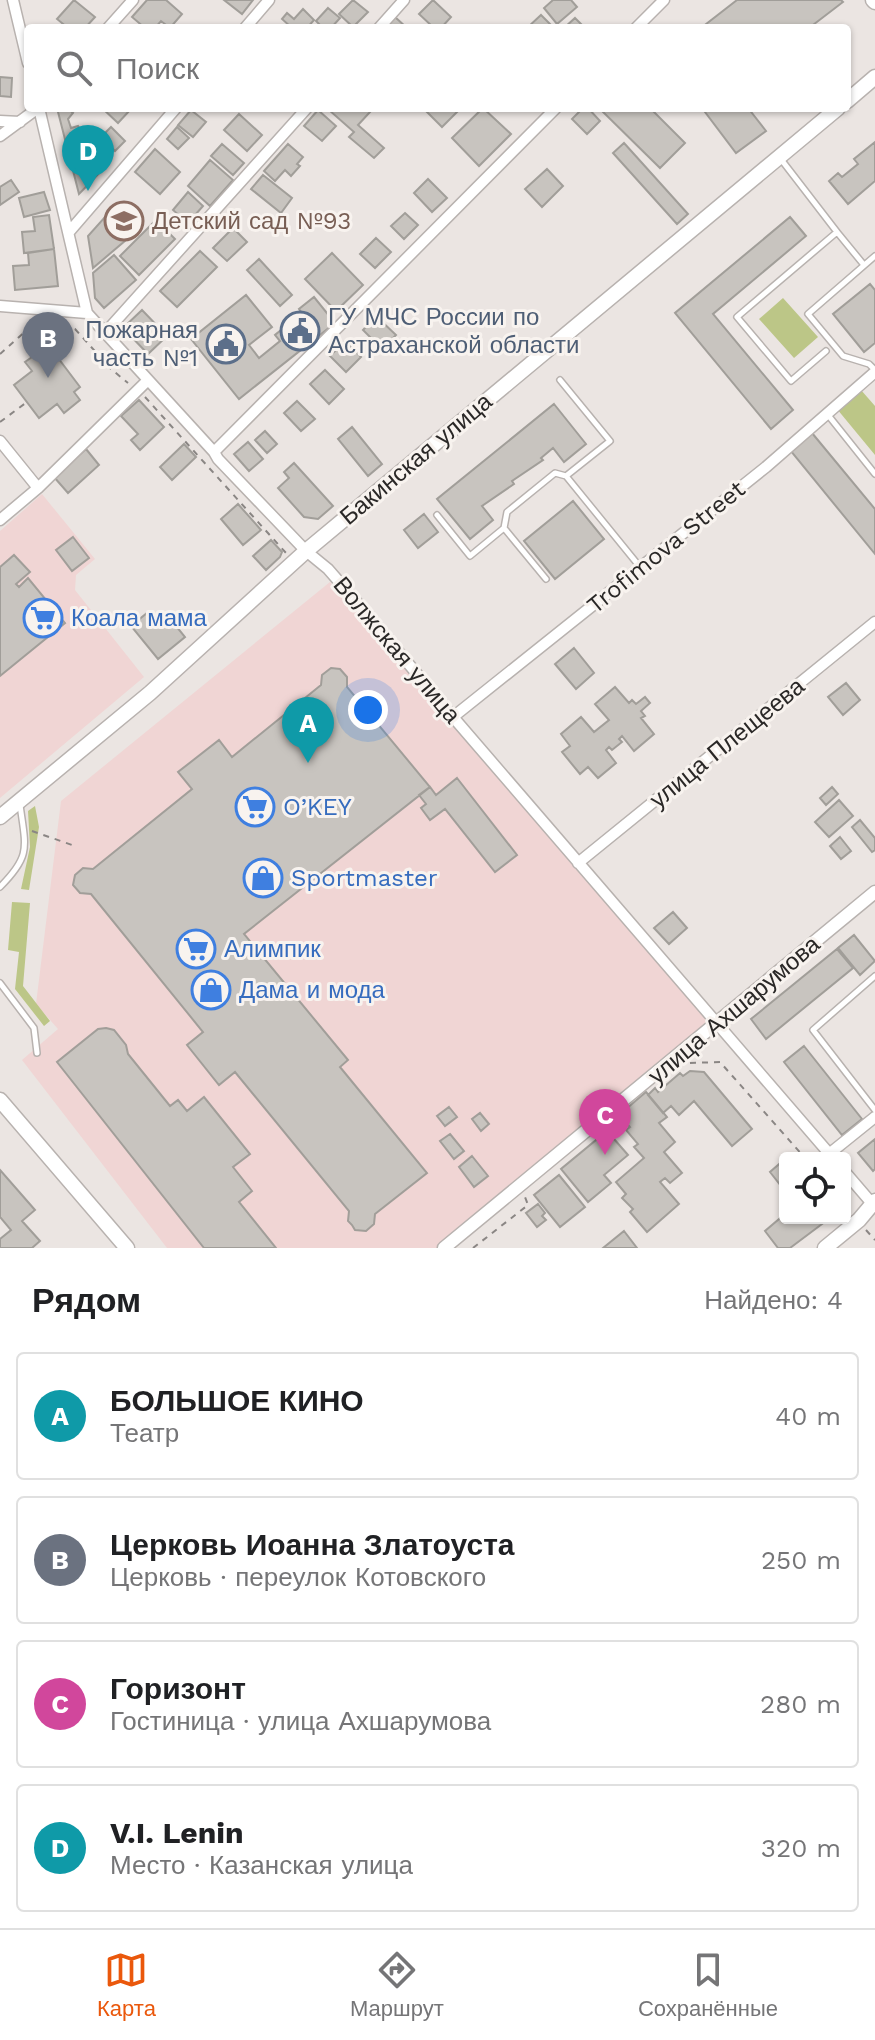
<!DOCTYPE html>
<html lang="ru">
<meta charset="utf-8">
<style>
:root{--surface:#fff;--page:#f6f6f6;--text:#202124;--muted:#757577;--line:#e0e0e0;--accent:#ea580c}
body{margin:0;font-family:"Work Sans",sans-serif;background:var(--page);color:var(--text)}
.controls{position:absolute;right:24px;bottom:24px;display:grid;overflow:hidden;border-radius:8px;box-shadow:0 2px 6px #0004}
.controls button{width:72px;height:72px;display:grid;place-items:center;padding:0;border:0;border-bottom:2px solid var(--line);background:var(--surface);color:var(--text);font:40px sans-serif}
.you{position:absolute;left:368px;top:710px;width:28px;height:28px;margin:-20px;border:6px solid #fff;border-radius:50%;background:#1a73e8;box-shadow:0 0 0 12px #1a73e833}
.badge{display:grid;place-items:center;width:52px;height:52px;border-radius:50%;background:var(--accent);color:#fff;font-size:26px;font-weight:700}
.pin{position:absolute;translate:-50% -66px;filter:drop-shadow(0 2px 4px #0008)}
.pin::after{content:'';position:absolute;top:42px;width:28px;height:24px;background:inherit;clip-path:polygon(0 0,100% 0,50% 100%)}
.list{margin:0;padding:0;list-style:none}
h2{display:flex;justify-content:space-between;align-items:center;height:104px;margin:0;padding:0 32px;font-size:34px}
h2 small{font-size:26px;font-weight:400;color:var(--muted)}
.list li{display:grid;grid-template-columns:52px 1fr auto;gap:24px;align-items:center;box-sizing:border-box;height:128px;margin:0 16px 16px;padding:0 16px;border:2px solid var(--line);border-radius:8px}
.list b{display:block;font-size:30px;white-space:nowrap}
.list p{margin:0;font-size:26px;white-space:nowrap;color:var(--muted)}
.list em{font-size:26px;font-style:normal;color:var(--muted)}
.icon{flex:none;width:44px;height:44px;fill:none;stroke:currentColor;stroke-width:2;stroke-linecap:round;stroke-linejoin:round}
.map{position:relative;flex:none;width:875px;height:1248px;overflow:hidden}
.search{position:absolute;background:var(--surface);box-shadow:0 2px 6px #0004;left:24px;right:24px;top:24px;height:88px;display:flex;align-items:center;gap:20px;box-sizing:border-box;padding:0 28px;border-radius:8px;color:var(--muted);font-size:30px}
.sheet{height:680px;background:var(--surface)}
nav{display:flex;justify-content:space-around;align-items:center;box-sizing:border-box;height:112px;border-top:2px solid var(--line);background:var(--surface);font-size:22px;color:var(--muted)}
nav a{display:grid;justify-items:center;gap:4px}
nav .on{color:var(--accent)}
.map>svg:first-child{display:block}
</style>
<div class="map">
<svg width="875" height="1248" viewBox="0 0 875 1248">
<rect width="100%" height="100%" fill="#ebe5e2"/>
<path fill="#f0d5d4" d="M42 494 95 559 76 575 75 590 144 677 0 798V531Z
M330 582 712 1025 440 1248H167L22 1060 58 1029 36 1004 61 801Z"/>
<path fill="#bcc687" d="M783 298 818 337 794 358 759 319Z
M861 390 875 406V455L837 409Z
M35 806 39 827 29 890 21 889 30 847 28 811Z
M12 902 30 903 23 986 50 1021 44 1026 15 989 19 952 8 950Z"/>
<path fill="#c8c4bf" stroke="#a19e99" stroke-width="2" d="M74 0 95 17 85 28H68L57 19Z
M147 0H166L182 14 170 28 161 21 155 28H145L132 17Z
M224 0H253L242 14Z
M353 0 368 12 353 27 339 14Z
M433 0 451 17 441 28H434L419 14Z
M553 0H571L577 7 557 24 544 8Z
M737 0H841L843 2 809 28H701Z
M328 8 340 18 331 28H323L316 21Z
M303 9 314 20 307 28H292L282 19 287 13 294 19Z
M541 15 554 28H553L528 27Z
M395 17 407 28H385Z
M575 18 585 28H564Z
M0 77 12 78 11 97 0 96Z
M57 108H67L73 113 68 119 71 128 78 126 104 168 79 194Z
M102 108H130L131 109 118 123Z
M331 108H366L370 112 358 125 384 148 374 158 349 137 354 132 329 110Z
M423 108H459L460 109 442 127Z
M483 108 511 134 479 166 452 138Z
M583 108H588L600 121 587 134 572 119Z
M599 108H650L685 143 660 168Z
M702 108H748L766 131 736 153Z
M191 110 206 122 193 137 178 125Z
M318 110 336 126 322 141 304 126Z
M239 114 262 135 247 151 224 130Z
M111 127 125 141 115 151 101 137Z
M177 127 189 138 178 149 167 139Z
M875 142V181L848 204 829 181 838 173 842 177 858 164 854 159Z
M624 143 688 214 677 224 613 153Z
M222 144 244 163 233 175 211 156Z
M288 144 303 157 297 164 300 166 291 176 285 170 275 181 264 171Z
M155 149 180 172 160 194 135 172Z
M210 160 233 180 210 206 188 186Z
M547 169 563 186 542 207 525 189Z
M263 175 292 198 281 213 251 189Z
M428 179 447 198 432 212 414 193Z
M11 180 19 192 0 205V187Z
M44 192 50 210 24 217 19 198Z
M188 192 203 206 188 223 173 210Z
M113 208 119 235 135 224 139 229 93 268 88 236Z
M405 213 418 225 404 239 391 226Z
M49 215 54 249 24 253 22 232 35 231 33 217Z
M790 217 806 236 713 314 793 410 771 429 675 313Z
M156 220 175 239 139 275 120 256Z
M233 228 247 242 227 261 213 248Z
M376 238 391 252 375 268 360 254Z
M54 249 58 286 15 290 13 266 29 265 28 253Z
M200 251 217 267 177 307 160 291Z
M332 253 363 285 336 311 305 279Z
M114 255 136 280 104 308 95 298 93 273Z
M259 259 292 295 280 306 247 270Z
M870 284 875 290V343L864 352 833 314Z
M246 295 272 327 249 345 259 358 280 341 275 335 302 313 299 309 314 297 335 323 239 399 191 339Z
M142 310 167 336 148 354 123 328Z
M376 316 396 335 382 349 363 330Z
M345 341 361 357 346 372 330 356Z
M42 350 49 359 55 354 80 387 74 392 80 400 64 413 57 404 39 418 14 385 32 371 25 362Z
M325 370 344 389 329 404 310 384Z
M139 400 164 427 140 450 131 440 138 434 121 416Z
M297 401 315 419 301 431 284 413Z
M554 404 586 444 564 462 553 448 541 458 543 460 512 481 514 484 482 506 493 520 470 539 437 499Z
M352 427 382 464 368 476 338 439Z
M265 431 277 444 267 453 255 440Z
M812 433 875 509V554L790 450Z
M248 442 263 459 249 471 234 454Z
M184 444 196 457 172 480 160 467Z
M86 449 99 465 68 493 54 477Z
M294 463 333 506 318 519 304 517 278 488 289 478 284 472Z
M573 501 604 539 555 579 524 541Z
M238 504 261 530 243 545 221 519Z
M424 514 438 532 418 548 404 530Z
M73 537 89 558 72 571 56 550Z
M271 540 282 552 280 557 266 570 253 556Z
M14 555 30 572 16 584 19 587 28 578 65 623 0 676V567Z
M147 613 156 625 168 616 185 637 158 659 131 626Z
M574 648 594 673 576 689 555 664Z
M331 668 340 669 347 677V687L430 787 244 934 348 1060 340 1067 427 1173 375 1214 374 1224 366 1231 355 1230 352 1225 348 1221 349 1211 235 1072 219 1085 187 1045 203 1032 91 894 80 893 73 885 75 875 83 868 93 869 192 789 178 772 219 740 232 757 321 685 322 675Z
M846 683 860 700 843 715 828 697Z
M615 687 629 703 632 700 636 704 645 697 650 703 641 711 645 716 641 718 654 734 634 751 622 736 619 739 622 742 612 750 609 747 606 750 616 763 598 778 588 767 580 774 562 752 570 746 561 734 581 717 594 732 609 720 595 704Z
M457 778 517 855 495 872 445 809 430 820 421 808 426 804 419 795 430 787 436 795Z
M832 787 838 794 826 805 820 798Z
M839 800 853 816 829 837 815 822Z
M860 820 875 838V850L872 852 852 827Z
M840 837 851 851 841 859 830 846Z
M673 912 687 928 669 944 654 928Z
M854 935 875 961 860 975 838 948Z
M837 949 853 968 766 1039 751 1019Z
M106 1028 114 1030 126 1045 128 1054 170 1106 178 1100 187 1111 204 1097 250 1154 233 1167 252 1191 239 1202 276 1248H204L57 1062 98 1029Z
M804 1046 862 1119 842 1135 784 1062Z
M690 1071 704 1072 752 1129 732 1146 694 1101 679 1115 671 1106 663 1113 648 1095 655 1088 658 1092 680 1073 683 1076Z
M646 1092 667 1117 659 1123 675 1142 664 1152 682 1173 670 1183 665 1178 660 1182 679 1204 647 1232 630 1212 633 1209 622 1198 626 1194 616 1182 644 1158 634 1147 638 1144 626 1130 630 1127 619 1115Z
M449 1107 457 1117 445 1126 437 1116Z
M480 1113 489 1124 481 1131 472 1119Z
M607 1131 628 1155 604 1175 611 1183 588 1202 561 1169Z
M450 1134 464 1151 454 1159 440 1141Z
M875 1139V1169L873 1171 858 1153Z
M472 1156 488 1176 474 1187 459 1167Z
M785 1159V1191L770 1172Z
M0 1170 35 1210 22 1221 40 1241 32 1248H0V1239L11 1230 0 1217Z
M559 1175 585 1207 560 1227 534 1195Z
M538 1204 545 1213 542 1216 546 1220 537 1227 526 1213Z
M785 1214V1218H830L790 1248H778L765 1231Z
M624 1231 637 1248H603Z"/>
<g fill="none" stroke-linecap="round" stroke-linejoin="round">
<defs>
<path id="service" d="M780 158 837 232 737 317 791 381 826 351
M837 232 864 265
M875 256 808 314 843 356 869 364 875 370
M560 380 610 441 566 476 640 567
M828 415 875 474
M437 515 470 556 504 528 507 512 555 473 566 476
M504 528 546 579
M0 887C31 856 26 848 20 805
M875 976 813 1030 875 1110
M0 983 34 1028 37 1053"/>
<path id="minor" d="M13 0 28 63
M108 28 133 0
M245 28 269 0
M379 28 404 0
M636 28 664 0
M39 108 87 313 214 452 218 459 306 551 328 569 361 607 453 717 833 1158
M0 121 20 122
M0 136 38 108
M69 232 176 108
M0 306 87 313
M104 334 307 108
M0 441 38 488
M214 452 556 108
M0 520 38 488 147 381
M453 717 766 467 875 372
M578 863 875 622
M829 1154 875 1117
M845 1172 875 1207"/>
<path id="tertiary" d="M444 1248 875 892"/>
<path id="secondary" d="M873 0 875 2
M847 101 875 77
M0 817 150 693 306 551 838 108
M0 1100 127 1248
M825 1248 859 1220 875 1201"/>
</defs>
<use href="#service" stroke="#b8b2af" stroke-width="8"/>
<use href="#minor" stroke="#b8b2af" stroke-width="13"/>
<use href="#tertiary" stroke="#b8b2af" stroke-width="15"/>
<use href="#secondary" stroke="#b8b2af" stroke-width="17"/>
<path stroke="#8a8684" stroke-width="2" stroke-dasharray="6 6" stroke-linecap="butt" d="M0 354 27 330 75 329 111 369 128 383
M145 397 286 553
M0 422 27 402
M32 831 72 845
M690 1063 720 1062 805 1158
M866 1230 875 1240
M473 1248 528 1205 525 1197"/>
<use href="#service" stroke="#fff" stroke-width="5"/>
<use href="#minor" stroke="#fff" stroke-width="10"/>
<use href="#tertiary" stroke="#fff" stroke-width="12"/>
<use href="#secondary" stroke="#fff" stroke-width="14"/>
</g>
<defs>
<symbol id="school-ring" viewBox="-11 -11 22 22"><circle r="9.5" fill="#f8f3ef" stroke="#8d6e63" stroke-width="1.5"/><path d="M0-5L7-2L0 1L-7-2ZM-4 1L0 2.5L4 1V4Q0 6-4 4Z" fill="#8d6e63"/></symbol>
<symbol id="civic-ring" viewBox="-11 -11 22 22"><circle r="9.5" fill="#f8f3ef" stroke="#5c6f8a" stroke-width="1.5"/><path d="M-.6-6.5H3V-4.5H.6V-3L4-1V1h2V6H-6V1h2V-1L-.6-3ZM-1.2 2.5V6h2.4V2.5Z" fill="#5c6f8a"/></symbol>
<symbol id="supermarket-ring" viewBox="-11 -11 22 22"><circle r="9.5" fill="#f8f3ef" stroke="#3f7fe0" stroke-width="1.5"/><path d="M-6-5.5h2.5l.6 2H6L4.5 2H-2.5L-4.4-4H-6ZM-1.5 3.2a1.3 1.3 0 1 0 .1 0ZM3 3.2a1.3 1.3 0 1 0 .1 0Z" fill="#3f7fe0"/></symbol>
<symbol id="shop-ring" viewBox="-11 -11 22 22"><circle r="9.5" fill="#f8f3ef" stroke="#3f7fe0" stroke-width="1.5"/><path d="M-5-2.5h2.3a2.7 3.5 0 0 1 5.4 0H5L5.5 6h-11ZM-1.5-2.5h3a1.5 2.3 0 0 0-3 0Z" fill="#3f7fe0"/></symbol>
</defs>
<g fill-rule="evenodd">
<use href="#school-ring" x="102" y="199" width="44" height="44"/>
<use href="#civic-ring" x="278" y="309" width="44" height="44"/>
<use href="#civic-ring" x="204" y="322" width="44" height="44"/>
<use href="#supermarket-ring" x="21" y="596" width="44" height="44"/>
<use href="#supermarket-ring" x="233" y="785" width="44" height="44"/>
<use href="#shop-ring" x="241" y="856" width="44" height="44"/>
<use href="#supermarket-ring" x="174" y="927" width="44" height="44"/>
<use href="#shop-ring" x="189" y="968" width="44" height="44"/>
</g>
<g text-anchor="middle" stroke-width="6" stroke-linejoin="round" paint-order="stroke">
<g font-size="24" fill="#785e54" stroke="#f8f3ef" text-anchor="start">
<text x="152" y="229">Детский сад №93</text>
</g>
<g font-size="24" fill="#4e5e75" stroke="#f8f3ef" text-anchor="start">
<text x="328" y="325">ГУ МЧС России по<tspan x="328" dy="28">Астраханской области</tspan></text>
<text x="198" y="338" text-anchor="end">Пожарная<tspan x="198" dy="28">часть №1</tspan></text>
</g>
<g font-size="24" fill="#2a2827" stroke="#f8f3ef">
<text transform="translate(416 459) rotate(-40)" y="8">Бакинская улица</text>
<text transform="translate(666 547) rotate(-39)" y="8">Trofimova Street</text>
<text transform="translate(397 650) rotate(50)" y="8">Волжская улица</text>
<text transform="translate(727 743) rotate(-39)" y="8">улица Плещеева</text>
<text transform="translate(734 1010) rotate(-40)" y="8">улица Ахшарумова</text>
</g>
<g font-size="24" fill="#366cbe" stroke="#f8f3ef" text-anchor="start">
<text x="71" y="626">Коала мама</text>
<text x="283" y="815">O’KEY</text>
<text x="291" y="886">Sportmaster</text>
<text x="224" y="957">Алимпик</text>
<text x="239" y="998">Дама и мода</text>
</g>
</g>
</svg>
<div class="controls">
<button><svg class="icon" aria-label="locate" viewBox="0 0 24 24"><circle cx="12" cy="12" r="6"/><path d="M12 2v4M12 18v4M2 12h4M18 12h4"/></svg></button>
</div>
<div class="you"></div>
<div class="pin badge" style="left:308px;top:763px;background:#0f9aa8">A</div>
<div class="pin badge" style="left:48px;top:378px;background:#6b7280">B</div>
<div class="pin badge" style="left:605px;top:1155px;background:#d1479c">C</div>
<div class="pin badge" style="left:88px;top:191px;background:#0f9aa8">D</div>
<div class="search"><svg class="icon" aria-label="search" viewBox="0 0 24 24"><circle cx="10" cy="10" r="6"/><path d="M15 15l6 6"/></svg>Поиск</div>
</div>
<section class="sheet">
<h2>Рядом<small>Найдено: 4</small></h2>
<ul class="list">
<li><span class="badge" style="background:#0f9aa8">A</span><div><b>БОЛЬШОЕ КИНО</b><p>Театр</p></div><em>40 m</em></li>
<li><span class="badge" style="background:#6b7280">B</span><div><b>Церковь Иоанна Златоуста</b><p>Церковь · переулок Котовского</p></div><em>250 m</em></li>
<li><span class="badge" style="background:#d1479c">C</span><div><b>Горизонт</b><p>Гостиница · улица Ахшарумова</p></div><em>280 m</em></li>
<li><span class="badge" style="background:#0f9aa8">D</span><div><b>V.I. Lenin</b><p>Место · Казанская улица</p></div><em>320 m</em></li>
</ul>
</section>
<nav>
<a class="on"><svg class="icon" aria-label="map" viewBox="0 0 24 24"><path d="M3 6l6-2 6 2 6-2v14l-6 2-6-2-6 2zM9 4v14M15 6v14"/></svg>Карта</a>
<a><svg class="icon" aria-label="directions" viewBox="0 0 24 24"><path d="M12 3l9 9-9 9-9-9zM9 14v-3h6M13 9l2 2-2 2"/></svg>Маршрут</a>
<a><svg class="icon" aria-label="saved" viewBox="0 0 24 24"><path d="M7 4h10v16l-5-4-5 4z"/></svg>Сохранённые</a>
</nav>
